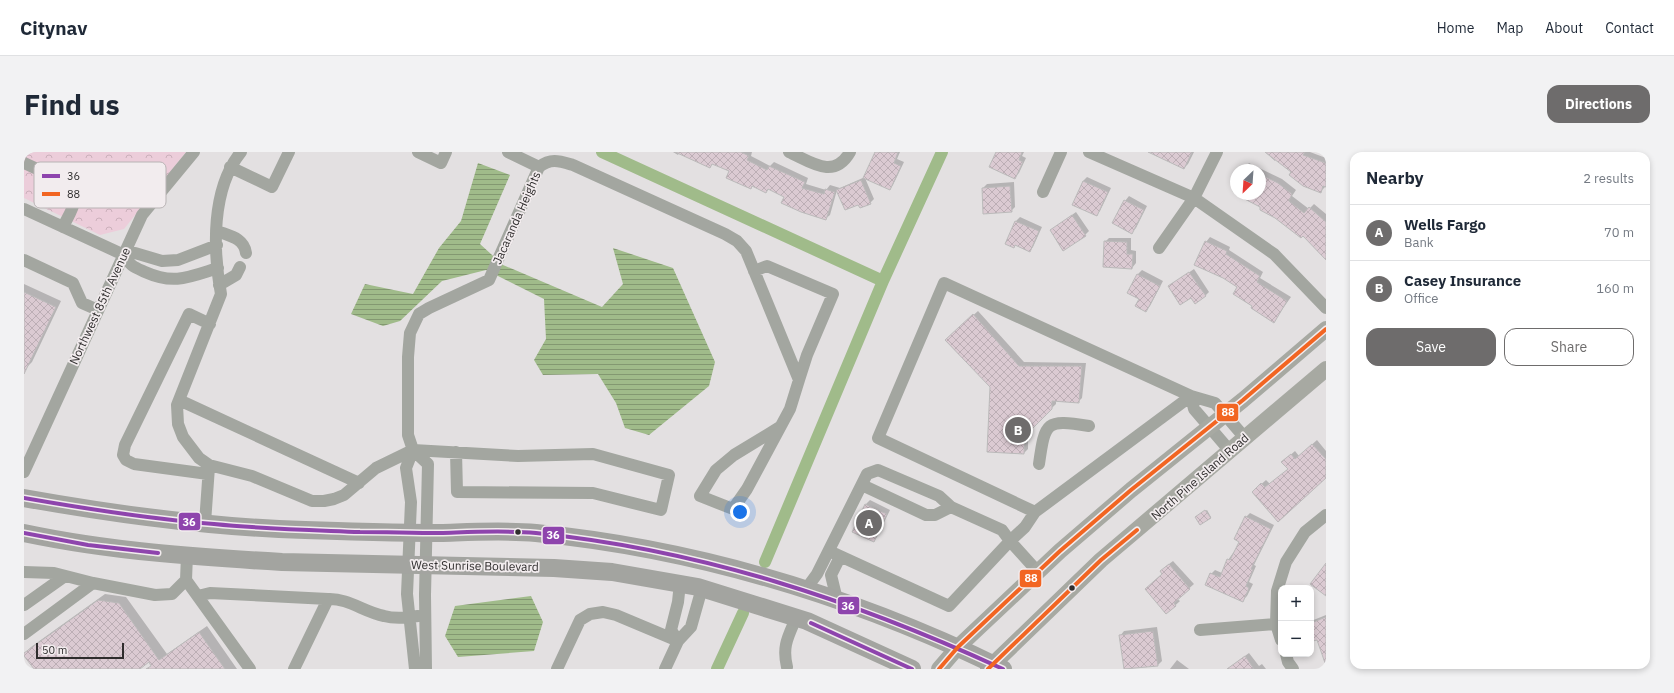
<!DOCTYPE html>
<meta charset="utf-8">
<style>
:root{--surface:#fff;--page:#f2f2f3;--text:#1f2937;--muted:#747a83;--line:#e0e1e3;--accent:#6e6c6c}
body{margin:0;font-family:"IBM Plex Sans",sans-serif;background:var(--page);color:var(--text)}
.controls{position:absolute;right:12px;bottom:12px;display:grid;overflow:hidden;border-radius:8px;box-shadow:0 2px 6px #0003}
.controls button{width:36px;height:36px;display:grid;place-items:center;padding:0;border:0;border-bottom:1px solid var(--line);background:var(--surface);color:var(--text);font:20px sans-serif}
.compass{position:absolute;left:1206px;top:12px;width:36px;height:36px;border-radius:50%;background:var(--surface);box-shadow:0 2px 6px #0003;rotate:205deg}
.scale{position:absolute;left:12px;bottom:10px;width:88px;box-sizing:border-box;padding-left:4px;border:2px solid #2f2d2d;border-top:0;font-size:11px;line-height:14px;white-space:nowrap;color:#2f2d2d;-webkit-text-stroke:3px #f2ecee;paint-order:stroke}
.you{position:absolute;left:716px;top:360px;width:14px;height:14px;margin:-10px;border:3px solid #fff;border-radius:50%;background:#1a73e8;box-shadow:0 0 0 6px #1a73e833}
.badge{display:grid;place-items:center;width:26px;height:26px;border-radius:50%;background:var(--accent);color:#fff;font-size:13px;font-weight:700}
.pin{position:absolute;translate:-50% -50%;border:2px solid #fff;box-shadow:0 1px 4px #0006}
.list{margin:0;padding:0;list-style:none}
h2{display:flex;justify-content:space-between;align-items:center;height:52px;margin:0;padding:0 16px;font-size:17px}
h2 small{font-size:13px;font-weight:400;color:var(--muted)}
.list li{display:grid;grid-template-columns:26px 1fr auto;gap:12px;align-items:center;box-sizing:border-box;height:56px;padding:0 16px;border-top:1px solid var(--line)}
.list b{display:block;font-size:15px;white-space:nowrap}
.list p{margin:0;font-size:13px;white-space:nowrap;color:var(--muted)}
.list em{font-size:13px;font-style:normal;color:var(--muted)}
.actions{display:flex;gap:8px;padding:12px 16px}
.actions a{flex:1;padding:9px 0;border:1px solid var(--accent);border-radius:12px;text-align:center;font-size:14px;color:var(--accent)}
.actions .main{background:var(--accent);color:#fff}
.map{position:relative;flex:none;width:1302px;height:517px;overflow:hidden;border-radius:12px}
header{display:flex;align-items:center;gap:24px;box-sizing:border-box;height:56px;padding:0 20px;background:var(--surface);border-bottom:1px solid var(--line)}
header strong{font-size:19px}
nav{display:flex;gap:22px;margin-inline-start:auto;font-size:14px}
.intro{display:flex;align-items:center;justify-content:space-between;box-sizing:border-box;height:96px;padding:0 24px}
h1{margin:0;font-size:28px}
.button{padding:10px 18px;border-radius:12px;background:var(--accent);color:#fff;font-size:14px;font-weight:700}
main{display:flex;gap:24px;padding:0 24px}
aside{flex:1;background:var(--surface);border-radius:12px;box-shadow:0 2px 6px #0003}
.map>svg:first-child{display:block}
</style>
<header>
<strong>Citynav</strong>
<nav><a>Home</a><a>Map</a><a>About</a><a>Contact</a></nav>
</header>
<div class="intro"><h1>Find us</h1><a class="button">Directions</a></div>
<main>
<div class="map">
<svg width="1302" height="517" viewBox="0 0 1302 517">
<defs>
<pattern id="forest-crowns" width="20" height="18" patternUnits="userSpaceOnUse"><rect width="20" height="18" fill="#eccdda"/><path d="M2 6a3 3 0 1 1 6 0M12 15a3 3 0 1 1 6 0" fill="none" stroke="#cbb0bb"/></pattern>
<pattern id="water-rules" width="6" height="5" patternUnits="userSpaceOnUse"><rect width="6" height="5" fill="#a0bb8a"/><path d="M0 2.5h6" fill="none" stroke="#839871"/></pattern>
<pattern id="building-cross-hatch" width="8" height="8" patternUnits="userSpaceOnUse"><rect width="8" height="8" fill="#dbcad2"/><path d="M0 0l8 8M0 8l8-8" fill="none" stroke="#bcaeb5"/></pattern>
</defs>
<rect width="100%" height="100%" fill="#e3e0e1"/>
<path fill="url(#forest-crowns)" d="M0 0H162L100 77 76 83 0 46Z"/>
<path fill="url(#water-rules)" d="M454 11 486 23 456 92 479 113 578 155 599 132 589 96 649 116 691 210 685 234 625 283 601 276 592 251 574 222 519 223 510 208 522 187 520 147 462 118 418 129 376 169 359 174 327 162 341 132 389 142 415 96 437 69Z
M507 444 519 470 510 499 434 505 421 484 431 454Z"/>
<path fill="#0003" d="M649 0H728L727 4 746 14 750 10 784 26 782 32 802 38 806 33 816 36 841 25 851 0H876L873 7 880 10 869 33 866 37 841 26 850 47 846 51 835 52 813 38 806 63 801 67 762 44 745 37 742 40 729 33 726 36 706 19 689 11 686 15 655 1 654 3Z
M973 0H1000L998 4 1002 6 995 21 991 25Z
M1127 0H1170L1164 12 1160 16Z
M1243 0H1286L1302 6V34L1297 39 1252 7 1251 9 1242 1Z
M1225 11 1258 27 1272 38 1268 44 1285 57 1290 52 1302 62V100L1246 58 1213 42H1236V18H1219Z
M1063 25 1087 36 1076 59 1072 63 1049 52 1059 29Z
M990 30 991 55 987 59 959 36 963 32Z
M1212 32V41L1208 39Z
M1105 44 1123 54 1112 76 1108 80 1101 49Z
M1052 60 1065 79 1061 83 1027 78Z
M996 65 1018 75 1009 95 1005 99 992 93 989 95 982 91 992 69Z
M1186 85 1206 95 1205 98 1239 120 1236 126 1267 145 1250 169 1229 154 1214 135 1182 90Z
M1085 86H1107V98L1112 99V111L1108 116 1081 90Z
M1170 117 1185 140 1181 144H1167L1145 134Z
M1118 118 1139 129 1126 154 1122 158 1116 147 1114 122Z
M0 132 37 149 8 210 2 216 0 215Z
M954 159 1000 210 1062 211 1058 246 1054 250 1032 249V252L1007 276H1004V297L1000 301 967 235 926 184Z
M1293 288 1302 299V325L1254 369 1233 336 1242 328 1246 332 1265 317 1263 306 1271 299 1275 304Z
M846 348 866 358 853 385 849 389 829 379 842 352Z
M1183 358 1187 365 1186 366 1172 365Z
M1226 361 1250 373 1230 413 1232 414 1225 430 1229 432 1223 444 1219 448 1187 422 1191 418 1198 421 1204 408 1217 390 1222 365Z
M1149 409 1170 432 1153 447 1156 449 1143 461 1140 422 1141 415Z
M81 442 102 445 143 502 183 474 213 517H131L125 509 115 516 116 517H11L0 502 7 495Z
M1302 463V507L1293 487 1287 481V469Z
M1133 475 1138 509 1134 513 1101 517 1096 484 1100 479Z
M1225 501 1235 514 1238 512 1242 517H1203Z
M1153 508 1165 517H1146Z"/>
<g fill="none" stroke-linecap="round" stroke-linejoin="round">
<path stroke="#a0bb8a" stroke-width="12" d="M578 0 859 129
M741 410 859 129 918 0
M693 517 719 461"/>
</g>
<path fill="url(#building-cross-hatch)" stroke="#bbbaba" d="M651 0H717L725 4 723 8 743 18 745 14 781 30 778 36 800 42 801 37 811 40 802 68 777 60 757 51 760 45 744 37 742 41 728 34 727 37 702 26 705 19 688 12 686 16Z
M851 0H874L870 11 877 14 866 38 839 26Z
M972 0H998L995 8 999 10 991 27 965 15Z
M1124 0H1168L1160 17Z
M1241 0H1281L1279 3 1302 11V35L1299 34 1297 41 1279 34 1265 23 1267 20Z
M1236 22 1254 31 1268 42 1265 49 1280 61 1285 55 1302 70V108L1279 84 1277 86 1251 66 1236 58V55L1211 42H1236Z
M837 28 847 52 836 56 834 53 821 58 812 38Z
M1059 29 1084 40 1073 64 1048 53Z
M986 34 988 60 959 62 958 36Z
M1100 48 1120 58 1108 82 1088 71Z
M1048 63 1062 84 1039 99 1026 78Z
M991 69 1015 79 1006 100 991 93 990 96 981 92Z
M1080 89 1103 90V102H1109L1108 117 1079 115Z
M1181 89 1203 99 1202 102 1236 124 1233 130 1263 149 1250 171 1227 156 1228 154 1209 142 1213 135 1199 126 1170 113Z
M1165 120 1182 144 1171 152 1167 146 1156 153 1144 134Z
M1113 122 1136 134 1122 160 1111 154 1115 147 1103 141Z
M0 140 32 155 0 222Z
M949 162 995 214H1058L1055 251 1028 249V257L1008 277 1001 278 1000 302 963 300 966 235 921 188Z
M1288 292 1302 307V326L1254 370 1228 340 1237 331 1241 335 1264 317 1257 310 1267 302 1271 307Z
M841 352 863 362 850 390 828 380Z
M1181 358 1187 366 1176 373 1171 365Z
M1221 364 1247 377 1227 417 1229 418 1222 434 1225 436 1219 450 1181 433 1186 421 1196 425 1203 407 1206 408 1215 390 1210 387Z
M1302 411V444L1286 432Z
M1145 412 1166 437 1150 451 1152 454 1142 462 1121 437 1138 422 1136 419Z
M74 448 95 451 135 508 175 480 201 517H122L127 514 125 510 116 517H10L0 504V501Z
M1302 465V510L1301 511 1293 488 1289 489 1287 484V471Z
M1129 479 1134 514 1100 517 1095 483Z
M1221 504 1230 517H1203Z"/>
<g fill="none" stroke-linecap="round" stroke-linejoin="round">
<path stroke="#a3a6a0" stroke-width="12" d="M217 0C187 37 189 98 197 142L153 253 154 272 159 285 175 306 185 313 228 324 288 349H300L310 347 320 343 352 316 389 298 494 304 569 302 645 323 637 358 569 341 433 340 432 300
M394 0 417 11 422 0
M484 0 515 15
M765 0C787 10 810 28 826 0
M1065 0 1170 46 1250 102 1302 156
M0 11 43 31C59 45 46 60 39 75
M206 15 248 35 265 0
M1019 40 1037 0
M0 57 100 103
M193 79C206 84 220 86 222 101
M1135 96 1170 46 1193 0
M100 103C106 114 110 115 121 120 150 133 165 125 194 116
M100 103 111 101 138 109 154 108 193 93
M0 108 49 131 58 151 74 158
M730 119 743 114 809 142 783 203 775 228
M920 131 1167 244 1011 360 854 286Z
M195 133 212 123 216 115
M155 248 335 331
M389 298 382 316 387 350 383 442 391 517
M1206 299 1170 257 1167 244 1191 251 1221 286
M1015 312C1021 269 1022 267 1065 274
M0 320 118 63 170 0
M184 322 110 312 102 308 99 303 101 293 165 162 186 172
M838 333 902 363H911L927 355
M1011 360 1001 375 986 389 1014 420
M181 371 185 315
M163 403 162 428 226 517
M0 420 30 421 69 431
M782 437 793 422 843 322 854 318 915 344 927 355 978 378 986 389 925 454 805 399
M174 444 186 441 304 447
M813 448 807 423 816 405
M0 453 41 424
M1176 478 1252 472
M0 482 69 431 131 443 148 442 162 428
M1257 488 1252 472 1253 439 1262 410 1281 380 1302 363
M654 489 647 478 654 450 656 431
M1262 502 1264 510 1269 517
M763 515C758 494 764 485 772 466
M270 517 304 447C324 446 340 460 360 464 371 467 382 466 394 464
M402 517 401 443 404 312 389 298 384 283V205L386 181 395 162 405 156 465 128 515 15C527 6 535 9 549 13L701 82 713 89 722 99 775 228 766 257 723 337 709 357 676 344 692 318 710 303 756 275
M533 517 556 468 566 462 579 460 592 463 654 489
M641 517 654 489 667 475 678 436"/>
<path stroke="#a7a9a2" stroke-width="16" d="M915 517 934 495 1036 399 1107 338 1219 248 1302 177
M964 517 1077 408 1302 217"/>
<path stroke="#a3a4a0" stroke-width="18" d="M0 346C84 361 169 373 255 377 309 379 363 381 416 381 448 380 481 378 512 381 674 397 833 446 979 517
M0 381C85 399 172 405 258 410L530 416 588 420 674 435 783 469 888 517"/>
<defs>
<path id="bus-1" d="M0 346C63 357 126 367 190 372 238 377 287 378 336 380 362 380 389 381 416 381 448 380 480 378 512 381 677 398 829 448 979 517
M0 381 64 393 134 401
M787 471 888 517"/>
<path id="bus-2" d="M915 517 934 495 1036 399 1107 338 1219 248 1302 177
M964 517 1077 408 1113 378"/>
</defs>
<use href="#bus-1" stroke="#f2ecee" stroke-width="7"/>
<use href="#bus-2" stroke="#f2ecee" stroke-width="7"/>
<use href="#bus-1" stroke="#8e44ad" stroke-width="4"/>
<use href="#bus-2" stroke="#f26522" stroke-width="4"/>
</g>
<g fill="#2f2d2d" stroke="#f2ecee" stroke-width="1.5">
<circle cx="494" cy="380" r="3.5"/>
<circle cx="1048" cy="436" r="3.5"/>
</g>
<g text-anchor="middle" stroke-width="3.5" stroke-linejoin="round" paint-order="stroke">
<g font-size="12" fill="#2f2d2d" stroke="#f2ecee">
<text transform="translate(493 66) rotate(-66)" y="4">Jacaranda Heights</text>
<text transform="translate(76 154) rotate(-65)" y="4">Northwest 85th Avenue</text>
<text transform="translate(1176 325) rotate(-41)" y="4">North Pine Island Road</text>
<text transform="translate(451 414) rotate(1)" y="4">West Sunrise Boulevard</text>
</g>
</g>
<rect x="10" y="10" width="132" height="46" rx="6" fill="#f2ecee" stroke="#b8b3b4" stroke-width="1"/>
<rect x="18" y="22" width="18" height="4" fill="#8e44ad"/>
<rect x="18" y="40" width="18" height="4" fill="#f26522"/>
<g font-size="11" fill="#2f2d2d">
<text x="43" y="28">36</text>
<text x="43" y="46">88</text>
</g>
<g stroke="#f2ecee" stroke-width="1.5">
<rect x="1192" y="251" width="23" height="19" rx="4" fill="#f26522"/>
<rect x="154" y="360" width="23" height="19" rx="4" fill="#8e44ad"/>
<rect x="518" y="374" width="23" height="19" rx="4" fill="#8e44ad"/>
<rect x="995" y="417" width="23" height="19" rx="4" fill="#f26522"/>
<rect x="813" y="444" width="23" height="19" rx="4" fill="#8e44ad"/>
</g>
<g font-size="11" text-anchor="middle" font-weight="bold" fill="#fff">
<text x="1204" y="264">88</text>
<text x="165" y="374">36</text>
<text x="529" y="387">36</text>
<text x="1007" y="430">88</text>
<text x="824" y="458">36</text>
</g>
</svg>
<div class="controls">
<button>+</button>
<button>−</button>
</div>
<svg class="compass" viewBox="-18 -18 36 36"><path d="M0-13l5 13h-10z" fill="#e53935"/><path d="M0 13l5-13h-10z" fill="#747a83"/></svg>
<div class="scale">50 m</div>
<div class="you"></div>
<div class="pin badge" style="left:845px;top:371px">A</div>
<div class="pin badge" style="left:994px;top:278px">B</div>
</div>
<aside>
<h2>Nearby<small>2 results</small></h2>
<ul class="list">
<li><span class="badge">A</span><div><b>Wells Fargo</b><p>Bank</p></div><em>70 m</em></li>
<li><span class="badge">B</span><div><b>Casey Insurance</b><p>Office</p></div><em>160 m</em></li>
</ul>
<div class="actions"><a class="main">Save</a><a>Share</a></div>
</aside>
</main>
